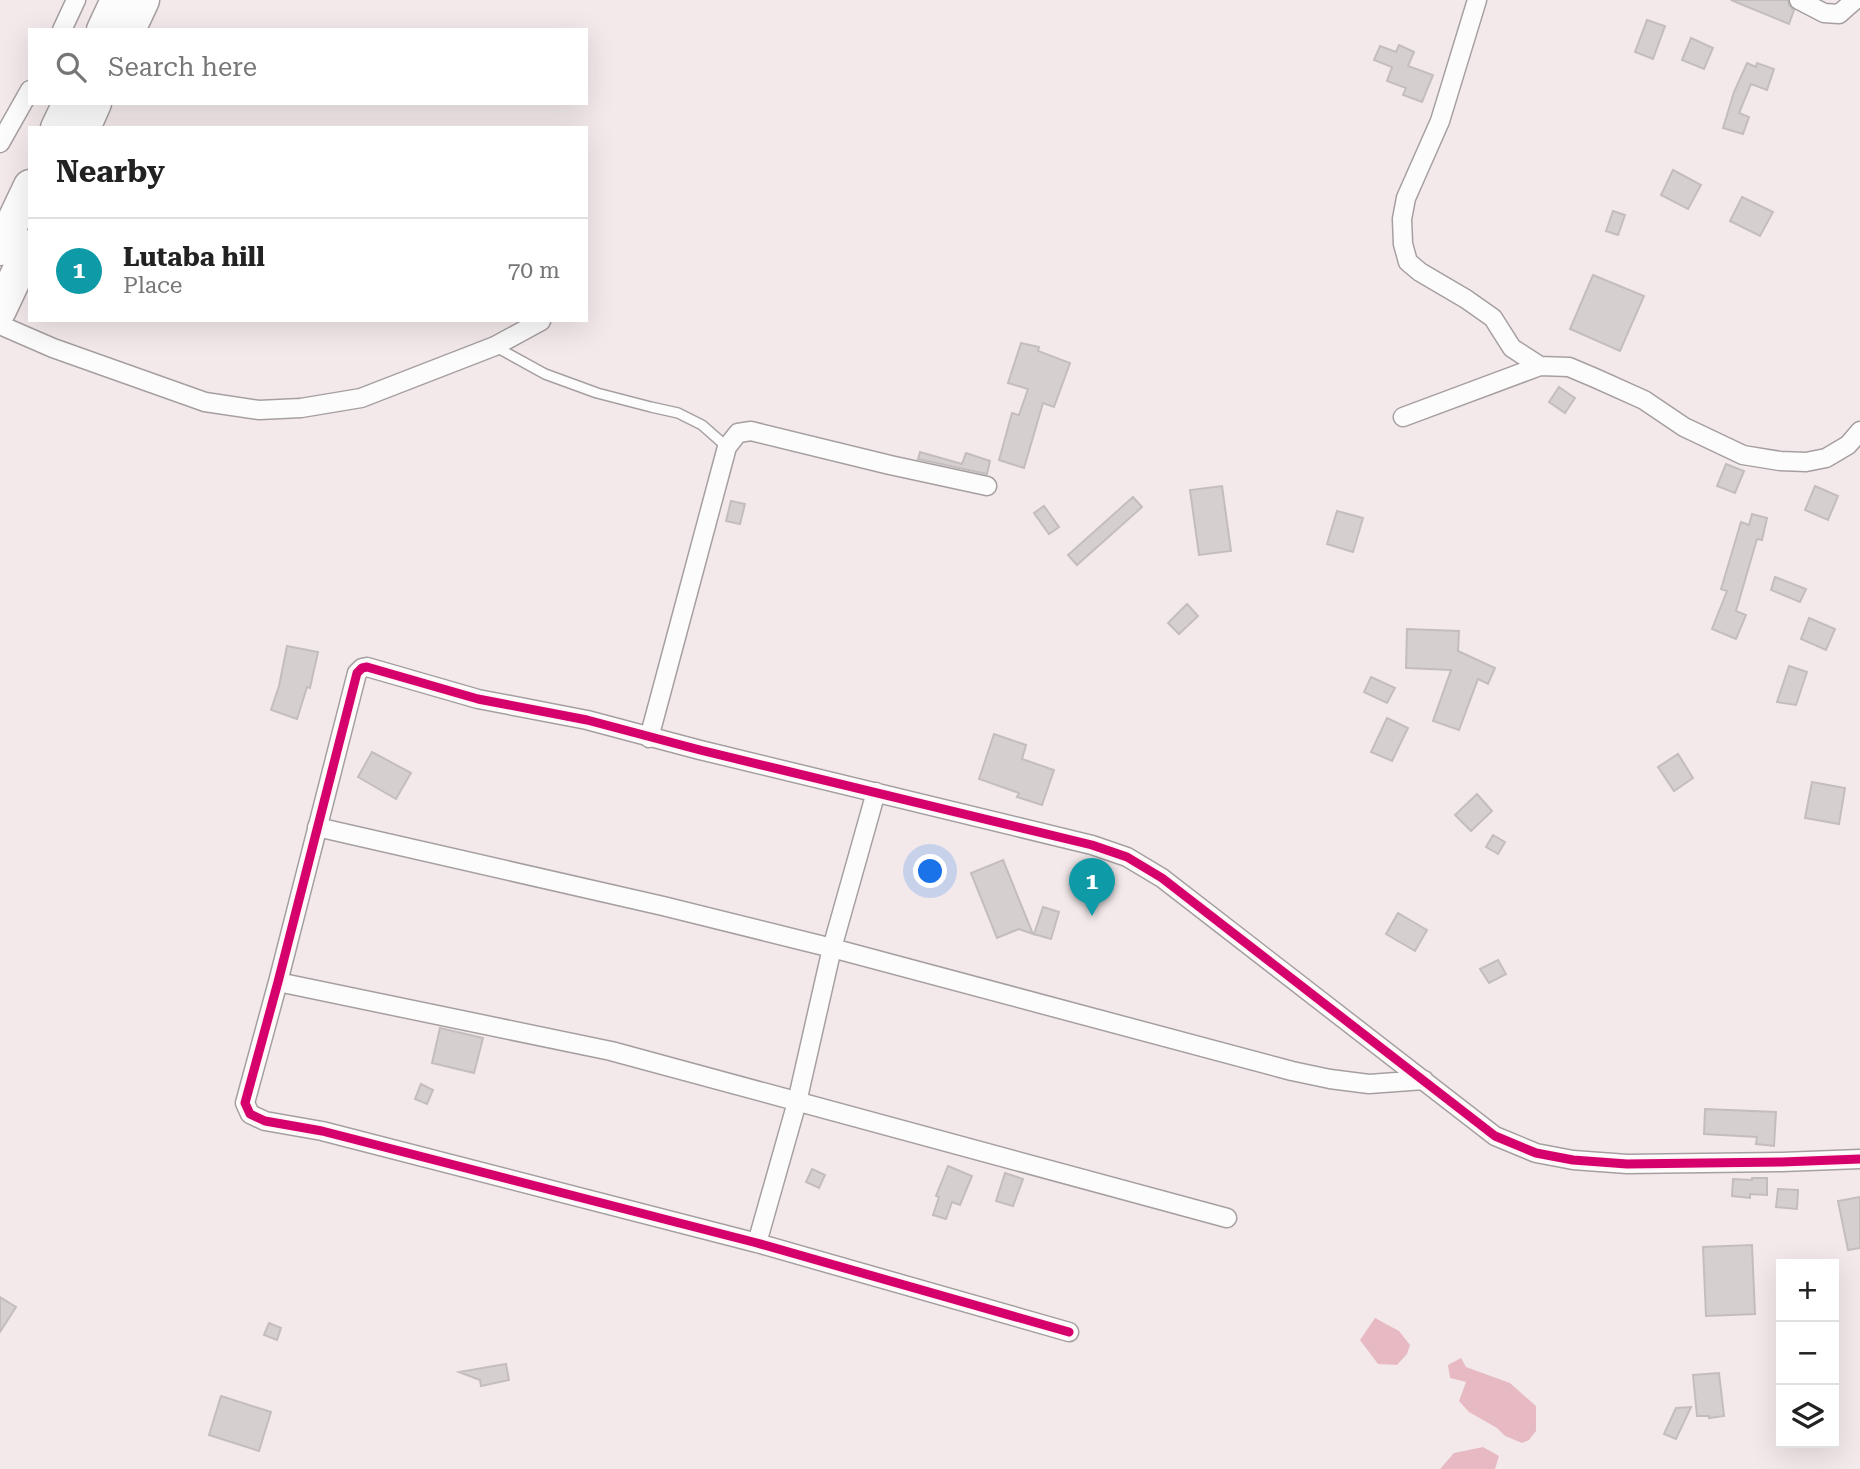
<!DOCTYPE html>
<meta charset="utf-8">
<style>
:root{--surface:#fff;--page:#f2f2f2;--text:#222;--muted:#767676;--line:#e0e0e0;--accent:#7a7273}
body{margin:0;font-family:"Roboto Serif",serif;background:var(--page);color:var(--text)}
.controls{position:absolute;right:21px;bottom:21px;display:grid;overflow:hidden;border-radius:0px;box-shadow:0 7px 28px #0002}
.controls button{width:63px;height:63px;display:grid;place-items:center;padding:0;border:0;border-bottom:2px solid var(--line);background:var(--surface);color:var(--text);font:35px sans-serif}
.you{position:absolute;left:931px;top:872px;width:24px;height:24px;margin:-18px;border:5px solid #fff;border-radius:50%;background:#1a73e8;box-shadow:0 0 0 10px #1a73e833}
.badge{display:grid;place-items:center;width:46px;height:46px;border-radius:50%;background:var(--accent);color:#fff;font-size:23px;font-weight:700}
.pin{position:absolute;translate:-50% -58px;filter:drop-shadow(0 2px 4px #0008)}
.pin::after{content:'';position:absolute;top:37px;width:24px;height:21px;background:inherit;clip-path:polygon(0 0,100% 0,50% 100%)}
.list{margin:0;padding:0;list-style:none}
h2{display:flex;justify-content:space-between;align-items:center;height:91px;margin:0;padding:0 28px;font-size:30px}
h2 small{font-size:23px;font-weight:400;color:var(--muted)}
.list li{display:grid;grid-template-columns:46px 1fr auto;gap:21px;align-items:center;box-sizing:border-box;height:105px;padding:0 28px;border-top:2px solid var(--line)}
.list b{display:block;font-size:26px;white-space:nowrap}
.list p{margin:0;font-size:23px;white-space:nowrap;color:var(--muted)}
.list em{font-size:23px;font-style:normal;color:var(--muted)}
.icon{flex:none;width:38px;height:38px;fill:none;stroke:currentColor;stroke-width:2;stroke-linecap:round;stroke-linejoin:round}
.map{position:relative;flex:none;width:1860px;height:1469px;overflow:hidden}
.search{position:absolute;background:var(--surface);box-shadow:0 7px 28px #0002;left:28px;top:28px;width:560px;height:77px;display:flex;align-items:center;gap:18px;box-sizing:border-box;padding:0 24px;border-radius:0px;color:var(--muted);font-size:26px}
.panel{position:absolute;background:var(--surface);box-shadow:0 7px 28px #0002;left:28px;top:126px;width:560px;height:196px;border-radius:0px}
.map>svg:first-child{display:block}
</style>
<div class="map">
<svg width="1860" height="1469" viewBox="0 0 1860 1469">
<rect width="100%" height="100%" fill="#f3e9eb"/>
<path fill="#e7bac3" d="M1375 1318 1399 1331 1410 1345 1407 1354 1397 1365 1378 1364 1360 1340Z
M1461 1358 1466 1367 1510 1383 1536 1406V1431L1529 1440 1522 1443 1505 1436 1497 1428 1469 1412 1459 1401 1466 1382 1450 1378 1448 1365Z
M1483 1447 1499 1456 1495 1469H1440L1454 1453Z"/>
<path fill="#d6cfd0" stroke="#c4bdbe" stroke-width="2" d="M1731 0H1788L1789 5 1794 10 1789 24Z
M1647 20 1665 26 1653 59 1635 52Z
M1691 38 1713 48 1704 69 1682 60Z
M1399 45 1414 52 1408 66 1433 75 1422 102 1403 95 1406 88 1387 81 1392 67 1374 60 1380 46 1396 52Z
M1747 63 1756 67 1757 63 1774 69 1767 90 1751 84 1739 113 1749 117 1743 134 1723 128 1734 92Z
M1673 170 1701 185 1688 209 1661 195Z
M1742 197 1773 212 1760 236 1730 221Z
M1613 211 1625 215 1618 235 1606 231Z
M1593 275 1644 296 1620 351 1570 329Z
M1021 343 1039 347 1038 351 1070 363 1054 407 1043 403 1024 468 999 460 1012 413 1019 415 1028 389 1008 383Z
M1559 387 1575 398 1565 413 1549 402Z
M920 452 962 464 966 453 990 461 987 474 918 459Z
M1726 464 1744 471 1735 493 1717 486Z
M1222 486 1231 551 1199 555 1190 490Z
M1815 486 1838 496 1828 520 1805 510Z
M1133 497 1142 507 1077 565 1068 555Z
M731 501 745 504 740 524 726 521Z
M1044 506 1059 527 1049 534 1034 513Z
M1337 511 1363 518 1353 552 1327 544Z
M1752 514 1767 518 1762 540 1757 539 1736 611 1746 615 1736 639 1712 629 1727 591 1721 589 1741 522 1749 525Z
M1775 577 1806 589 1800 602 1771 590Z
M1187 604 1198 616 1179 634 1168 623Z
M1809 618 1835 629 1826 650 1801 639Z
M1407 629 1459 631 1458 651 1495 668 1488 684 1478 679 1459 730 1433 721 1451 670 1406 668Z
M287 646 318 652 310 688 307 687 297 719 271 710 279 686Z
M1789 666 1807 672 1796 705 1777 702Z
M1371 677 1395 688 1387 703 1364 692Z
M1387 718 1408 728 1392 761 1371 752Z
M994 734 1026 745 1022 759 1054 770 1042 805 1017 797 1019 793 979 779Z
M372 752 411 773 396 799 358 777Z
M1678 754 1693 778 1674 791 1658 767Z
M1812 782 1845 788 1839 824 1805 818Z
M1477 794 1492 811 1471 831 1455 815Z
M1493 835 1505 842 1498 854 1486 847Z
M1003 860 1033 934 1019 929 997 938 971 873Z
M1043 907 1059 912 1051 939 1034 934Z
M1398 913 1427 930 1415 951 1386 934Z
M1498 960 1506 974 1489 983 1480 969Z
M440 1028 483 1038 474 1073 432 1063Z
M421 1084 433 1090 427 1104 415 1099Z
M1705 1109 1776 1112 1774 1146 1756 1144 1757 1137 1704 1134Z
M948 1166 972 1176 960 1205 952 1202 946 1219 933 1215 939 1197 936 1196Z
M812 1169 825 1175 819 1188 806 1182Z
M1005 1173 1023 1179 1013 1206 996 1201Z
M1752 1178H1767V1195L1750 1194V1198L1732 1196 1733 1179 1752 1180Z
M1778 1189 1798 1190 1797 1209 1776 1207Z
M1860 1197V1248L1848 1250 1838 1201Z
M1752 1245 1755 1314 1706 1316 1703 1247Z
M0 1297 16 1307 0 1332Z
M269 1323 281 1328 277 1340 264 1335Z
M506 1364 509 1380 481 1386 480 1380 459 1372Z
M1719 1373 1724 1416 1709 1418V1416H1697L1693 1375Z
M221 1396 271 1412 259 1451 209 1435Z
M1691 1407 1676 1439 1664 1434 1676 1408Z"/>
<g fill="none" stroke-linecap="round" stroke-linejoin="round">
<defs>
<path id="lane" d="M496 347 545 374 597 393 651 407 678 413 702 425 727 447"/>
<path id="street" d="M1477 0 1440 121 1406 198 1402 219 1403 244 1408 262 1420 272 1466 299 1493 318 1512 348 1540 366
M1799 0 1824 13 1839 14 1855 0
M62 30 76 0
M0 143 30 90
M0 325 53 348 205 402 259 410 301 408 361 398 495 346 541 321
M1403 417 1540 366 1569 367 1595 378 1644 400 1684 427 1743 455 1780 461 1806 462 1826 458 1848 445 1860 431
M649 738 727 447 738 433 751 431 890 465 987 486
M317 827 663 906 832 948 1292 1071 1330 1079 1369 1084 1424 1080
M278 982 611 1051 1227 1218
M757 1243 797 1102 832 948 876 792
M1069 1332 757 1243 322 1131 265 1121 250 1114 245 1103 278 982 357 673 362 668 367 667 478 699 587 720 700 750 1092 845 1127 857 1162 878 1495 1136 1536 1153 1573 1160 1627 1164 1782 1162 1860 1159"/>
<path id="highway" d="M103 30 117 0
M129 30 143 0
M57 128 69 103
M84 128 95 103
M0 249 30 186
M0 310 30 246"/>
</defs>
<use href="#lane" stroke="#a69fa0" stroke-width="12"/>
<use href="#street" stroke="#a69fa0" stroke-width="21"/>
<use href="#highway" stroke="#a69fa0" stroke-width="35"/>
<use href="#lane" stroke="#fdfcfc" stroke-width="9"/>
<use href="#street" stroke="#fdfcfc" stroke-width="18"/>
<use href="#highway" stroke="#fdfcfc" stroke-width="32"/>
<defs>
<path id="cycleway" d="M1069 1332 757 1243 322 1131 265 1121 250 1114 245 1103 278 982 357 673 362 668 367 667 478 699 587 720 700 750 1092 845 1127 857 1162 878 1495 1136 1536 1153 1573 1160 1627 1164 1782 1162 1860 1159"/>
</defs>
<use href="#cycleway" stroke="#fff4f6" stroke-width="13"/>
<use href="#cycleway" stroke="#d6006c" stroke-width="9"/>
</g>
</svg>
<div class="controls">
<button>+</button>
<button>−</button>
<button><svg class="icon" aria-label="layers" viewBox="0 0 24 24"><path d="M12 4l9 5-9 5-9-5zM3 14l9 5 9-5"/></svg></button>
</div>
<div class="you"></div>
<div class="pin badge" style="left:1092px;top:916px;background:#0f9aa8">1</div>
<div class="search"><svg class="icon" aria-label="search" viewBox="0 0 24 24"><circle cx="10" cy="10" r="6"/><path d="M15 15l6 6"/></svg>Search here</div>
<section class="panel">
<h2>Nearby<small></small></h2>
<ul class="list">
<li><span class="badge" style="background:#0f9aa8">1</span><div><b>Lutaba hill</b><p>Place</p></div><em>70 m</em></li>
</ul>
</section>
</div>
